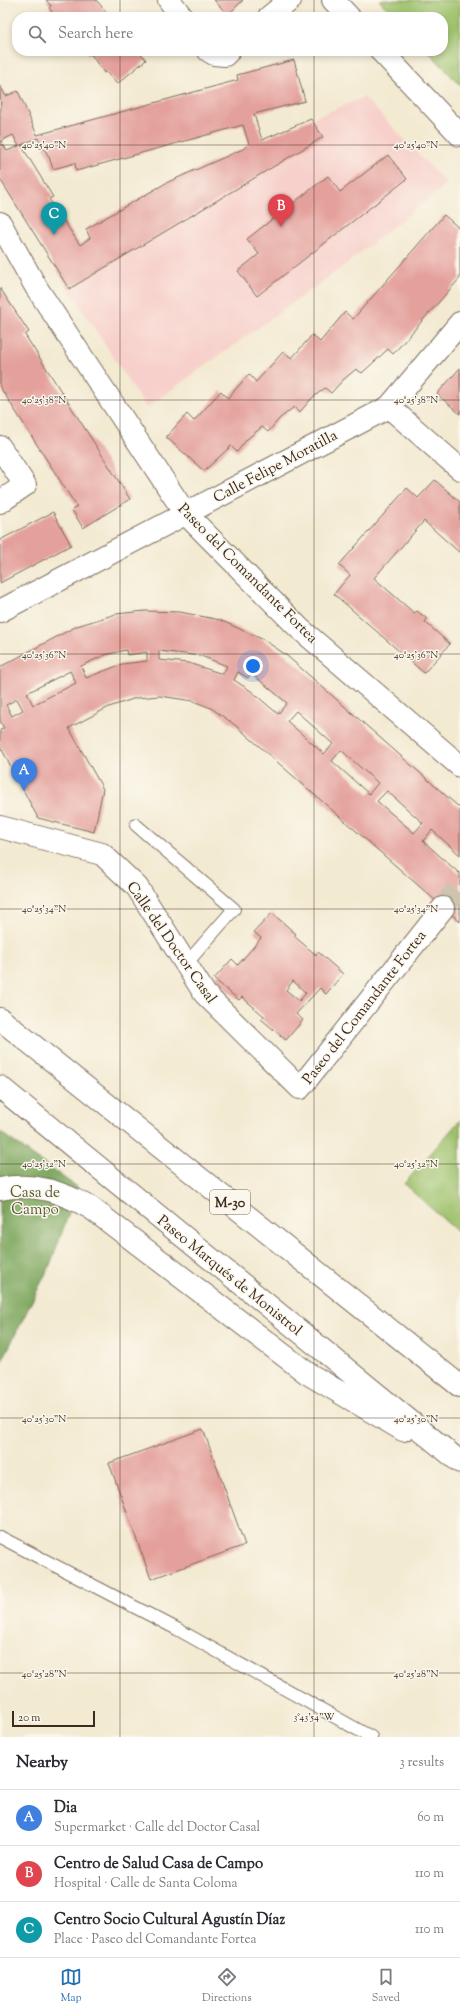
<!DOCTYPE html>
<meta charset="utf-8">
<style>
:root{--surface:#fff;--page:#f7f7f7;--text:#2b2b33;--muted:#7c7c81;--line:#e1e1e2;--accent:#1f6fb2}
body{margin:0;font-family:"Sorts Mill Goudy",serif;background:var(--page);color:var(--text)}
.scale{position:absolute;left:12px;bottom:10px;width:83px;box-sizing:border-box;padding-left:4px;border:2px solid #3b2a1e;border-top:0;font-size:11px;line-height:14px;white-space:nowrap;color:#3b2a1e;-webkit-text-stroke:3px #fbf7ec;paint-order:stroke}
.you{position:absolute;left:253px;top:666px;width:14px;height:14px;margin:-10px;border:3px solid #fff;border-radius:50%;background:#1a73e8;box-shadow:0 0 0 6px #1a73e833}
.badge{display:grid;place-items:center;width:26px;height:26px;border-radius:50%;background:var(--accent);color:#fff;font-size:13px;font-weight:700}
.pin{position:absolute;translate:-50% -33px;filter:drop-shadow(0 1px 2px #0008)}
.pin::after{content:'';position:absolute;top:21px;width:14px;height:12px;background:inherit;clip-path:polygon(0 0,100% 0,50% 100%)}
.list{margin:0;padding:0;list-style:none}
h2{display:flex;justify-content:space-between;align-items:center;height:52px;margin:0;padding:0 16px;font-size:17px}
h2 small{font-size:13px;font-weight:400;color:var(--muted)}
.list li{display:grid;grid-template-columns:26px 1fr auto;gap:12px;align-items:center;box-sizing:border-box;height:56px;padding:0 16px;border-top:1px solid var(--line)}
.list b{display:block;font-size:15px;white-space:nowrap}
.list p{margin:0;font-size:13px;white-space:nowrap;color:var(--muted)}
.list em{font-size:13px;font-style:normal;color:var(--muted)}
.icon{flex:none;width:22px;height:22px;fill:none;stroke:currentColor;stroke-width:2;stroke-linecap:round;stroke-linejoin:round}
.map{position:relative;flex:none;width:460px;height:1737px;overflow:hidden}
.search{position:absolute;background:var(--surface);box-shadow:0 2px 6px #0003;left:12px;right:12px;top:12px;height:44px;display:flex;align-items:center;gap:10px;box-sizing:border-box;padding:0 14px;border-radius:16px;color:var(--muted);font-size:15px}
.sheet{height:220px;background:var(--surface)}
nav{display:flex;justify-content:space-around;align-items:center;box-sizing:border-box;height:56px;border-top:1px solid var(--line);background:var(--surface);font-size:11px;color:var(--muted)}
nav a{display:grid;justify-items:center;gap:2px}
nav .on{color:var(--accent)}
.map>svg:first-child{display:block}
</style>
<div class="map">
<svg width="460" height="1737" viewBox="0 0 460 1737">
<rect width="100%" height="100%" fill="#fbf7ec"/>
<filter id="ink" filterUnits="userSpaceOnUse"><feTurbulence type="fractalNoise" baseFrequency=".025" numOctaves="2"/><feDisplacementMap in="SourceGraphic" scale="8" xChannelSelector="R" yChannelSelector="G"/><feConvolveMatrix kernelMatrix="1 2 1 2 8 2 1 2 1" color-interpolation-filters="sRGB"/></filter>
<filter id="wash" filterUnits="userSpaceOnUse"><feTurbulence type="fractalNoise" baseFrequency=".012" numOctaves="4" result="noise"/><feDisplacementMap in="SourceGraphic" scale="16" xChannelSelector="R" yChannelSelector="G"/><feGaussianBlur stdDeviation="0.9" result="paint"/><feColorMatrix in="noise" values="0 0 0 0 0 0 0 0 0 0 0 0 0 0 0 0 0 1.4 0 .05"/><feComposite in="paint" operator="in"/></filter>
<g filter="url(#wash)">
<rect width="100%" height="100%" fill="#f3ead2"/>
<path fill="#f7d0cb" d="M364 97 447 184 337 271 146 408 69 289 323 137 311 119Z"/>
<path fill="#9dc16b" stroke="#6c7644" d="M379 0H460V85L428 51H443V17H395Z
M460 1120V1234L404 1184Z"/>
<path fill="#7ea75f" stroke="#5c683e" d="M0 1132 78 1188 50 1265 0 1365Z"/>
<g id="blocks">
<path fill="#e4a09b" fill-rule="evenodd" d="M46 0H96L111 17H56L49 8 51 6Z
M214 0H243L228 15Z
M85 51H139L146 60 117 84 106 72 104 73 90 53 88 55Z
M294 60 305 101 254 114 262 140 311 119 323 137 69 289 0 179V112L1 111 0 86 6 96 18 91 37 135 238 80 237 75ZM243 125 249 144 243 149 166 183 86 229 90 238 80 245 49 199 53 197 21 145 38 138 49 157 53 169 75 163 76 171ZM13 135 19 146 7 151 1 141Z
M388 155 407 179 257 296 238 271 259 254 247 239 328 176 340 192Z
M444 215 460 229V278L393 354 388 349 362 373 356 369 343 380 331 393 325 388 311 399 299 413 294 407 279 419 268 432 262 427 247 439 237 452 231 446 204 471 166 437 187 414 194 421 221 391 228 398 249 374 256 382 283 352 292 358 312 335 320 342 345 312 353 319Z
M0 288 29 332 25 335 130 499 83 528 72 510 77 507 0 387Z
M460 368V414L437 394Z
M435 480 460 502V553L424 521 374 578 414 613 417 611 427 619 425 622 450 644 424 673 334 594 350 575 339 565 407 488 418 498Z
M53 512 71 545 0 583V540Z
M145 611 180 612 220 620 264 640 286 655 460 808V855L432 830 423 841 459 873 460 872V922L235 725 211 708 193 701 160 696 136 698 109 707 69 728 103 789 94 832 38 818 0 746V730L4 728 0 721V667L77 626 116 614ZM126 650 127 655 147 652V661L122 664 86 678 81 666 105 655ZM159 651 201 656 227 666 223 674 188 663 159 660ZM70 671 76 683 33 705 27 693ZM238 672 248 678 251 673 287 703 278 714 251 691 234 680ZM17 699 23 710 12 716 6 705ZM296 711 333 744 324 754 287 721ZM341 750 378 783 369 794 332 761ZM387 791 423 823 414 833 377 801Z
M272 913 296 934 294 936 316 955 318 952 343 974 326 994 320 988 296 1014 303 1020 286 1040 261 1019 264 1016 242 997 239 1000 214 979 232 959 238 965 261 938 254 932ZM293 981 306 993 299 1001 286 990Z
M203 1429 245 1545 151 1579 109 1463Z"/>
</g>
</g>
<g filter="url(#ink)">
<use href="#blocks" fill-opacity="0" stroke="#7b6d5d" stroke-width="1"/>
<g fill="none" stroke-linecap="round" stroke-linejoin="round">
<path stroke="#cec4ae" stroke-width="22" stroke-dasharray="22 11" stroke-linecap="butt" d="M443 908 460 886"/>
<defs>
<path id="service" d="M136 825 234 909 186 964
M0 1537 177 1629 371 1737"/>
<path id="minor" d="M169 0 182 17
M333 0 349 17
M269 17 290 0
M209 51 214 54 225 55 229 51
M381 51 460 135
M0 223 36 287 185 513 299 628 460 766
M389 407 460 469
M0 447 25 485 0 502
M0 611 389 407 460 323
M0 827 102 854 137 887 205 994 300 1088 443 908"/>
<path id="motorway" d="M0 1019 460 1386
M0 1087 460 1462
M0 1189C34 1182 62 1192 91 1208L307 1373 403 1430"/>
</defs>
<use href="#service" stroke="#7b6d5d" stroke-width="14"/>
<use href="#minor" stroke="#7b6d5d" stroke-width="24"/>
<use href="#motorway" stroke="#7b6d5d" stroke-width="24"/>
<use href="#service" stroke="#fff" stroke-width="12"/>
<use href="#minor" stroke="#fff" stroke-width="22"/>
<use href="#motorway" stroke="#fff" stroke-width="22"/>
</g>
</g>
<path fill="none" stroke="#3b2a1e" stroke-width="1" stroke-opacity="0.45" d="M120 0V17M314 0V17M120 51V1737M314 51V1737M0 145H460M0 400H460M0 654H460M0 909H460M0 1164H460M0 1418H460M0 1673H460"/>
<g text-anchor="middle" stroke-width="3" stroke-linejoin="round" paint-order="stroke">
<rect fill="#fbf7ec" stroke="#75685c" stroke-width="1" x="210" y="1190" width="40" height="24" rx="3"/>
<g font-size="14" font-weight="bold" fill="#3b2a1e">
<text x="230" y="1207">M-30</text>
</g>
<g font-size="15" fill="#3b2a1e" stroke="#fbf7ec">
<text transform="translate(275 466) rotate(-28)" y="5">Calle Felipe Moratilla</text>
<text transform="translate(248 573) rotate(45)" y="5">Paseo del Comandante Fortea</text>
<text transform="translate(172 942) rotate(55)" y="5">Calle del Doctor Casal</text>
<text transform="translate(364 1007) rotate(-52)" y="5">Paseo del Comandante Fortea</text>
<text transform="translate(230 1275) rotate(39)" y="5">Paseo Marqués de Monistrol</text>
</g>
<g font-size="15" fill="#585735" stroke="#fbf7ec">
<text x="35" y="1197">Casa de<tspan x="35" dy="17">Campo</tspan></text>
</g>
</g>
<g font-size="10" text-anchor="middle" fill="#3b2a1e" stroke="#fbf7ec" stroke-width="3" stroke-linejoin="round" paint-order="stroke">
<text x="44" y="148">40°25'40"N</text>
<text x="416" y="148">40°25'40"N</text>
<text x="44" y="403">40°25'38"N</text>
<text x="416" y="403">40°25'38"N</text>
<text x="44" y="658">40°25'36"N</text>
<text x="416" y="658">40°25'36"N</text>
<text x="44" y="912">40°25'34"N</text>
<text x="416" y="912">40°25'34"N</text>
<text x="44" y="1167">40°25'32"N</text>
<text x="416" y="1167">40°25'32"N</text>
<text x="44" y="1422">40°25'30"N</text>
<text x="416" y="1422">40°25'30"N</text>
<text x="44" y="1677">40°25'28"N</text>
<text x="416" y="1677">40°25'28"N</text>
<text x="314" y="1720">3°43'54"W</text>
</g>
</svg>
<div class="scale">20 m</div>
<div class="you"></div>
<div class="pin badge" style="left:24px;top:791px;background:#3f7fe0">A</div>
<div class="pin badge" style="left:281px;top:227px;background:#e0444e">B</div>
<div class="pin badge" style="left:54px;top:235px;background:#0f9aa8">C</div>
<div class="search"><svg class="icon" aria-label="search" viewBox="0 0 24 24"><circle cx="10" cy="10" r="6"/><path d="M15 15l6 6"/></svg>Search here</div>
</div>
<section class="sheet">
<h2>Nearby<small>3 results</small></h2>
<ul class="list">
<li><span class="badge" style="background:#3f7fe0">A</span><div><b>Dia</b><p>Supermarket · Calle del Doctor Casal</p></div><em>60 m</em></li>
<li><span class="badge" style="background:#e0444e">B</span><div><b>Centro de Salud Casa de Campo</b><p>Hospital · Calle de Santa Coloma</p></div><em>110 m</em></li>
<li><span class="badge" style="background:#0f9aa8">C</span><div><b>Centro Socio Cultural Agustín Díaz</b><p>Place · Paseo del Comandante Fortea</p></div><em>110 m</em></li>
</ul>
</section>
<nav>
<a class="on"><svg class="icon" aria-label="map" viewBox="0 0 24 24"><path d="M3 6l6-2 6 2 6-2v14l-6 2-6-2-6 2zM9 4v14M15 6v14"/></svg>Map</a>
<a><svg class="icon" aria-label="directions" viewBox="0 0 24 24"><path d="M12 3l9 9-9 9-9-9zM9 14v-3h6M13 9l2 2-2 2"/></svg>Directions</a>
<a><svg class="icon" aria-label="saved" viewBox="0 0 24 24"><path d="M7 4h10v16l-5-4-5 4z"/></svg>Saved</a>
</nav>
